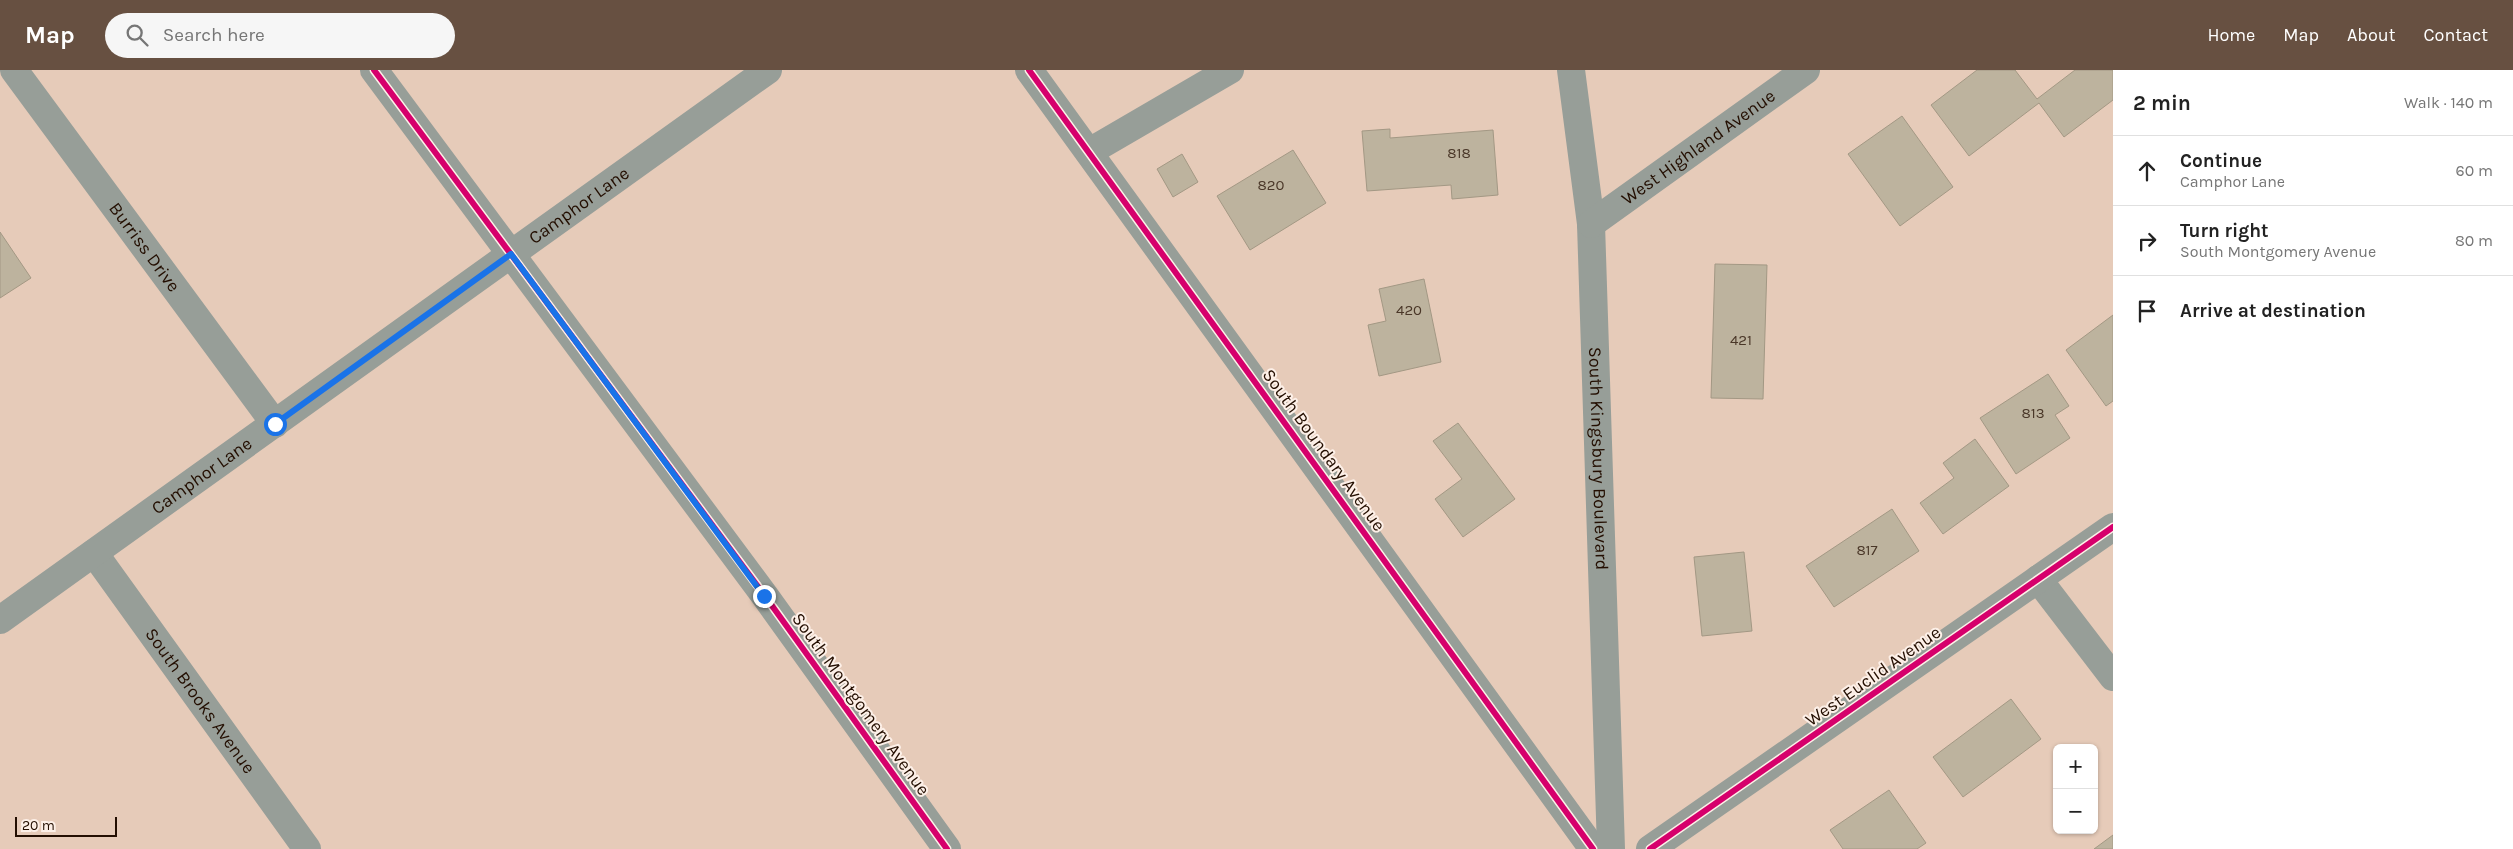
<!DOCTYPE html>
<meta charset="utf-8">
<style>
:root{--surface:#fff;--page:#f6f6f6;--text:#222;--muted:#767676;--line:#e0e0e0;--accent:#675041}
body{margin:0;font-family:Karla,sans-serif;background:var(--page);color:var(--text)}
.controls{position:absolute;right:15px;bottom:15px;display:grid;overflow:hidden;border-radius:8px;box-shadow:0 1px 4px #0004}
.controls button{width:45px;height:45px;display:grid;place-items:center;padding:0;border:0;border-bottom:1px solid var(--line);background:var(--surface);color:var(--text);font:25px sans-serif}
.scale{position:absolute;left:15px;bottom:12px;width:102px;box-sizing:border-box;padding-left:5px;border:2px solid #230e01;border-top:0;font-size:14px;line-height:18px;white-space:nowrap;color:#230e01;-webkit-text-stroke:4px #fdf0e8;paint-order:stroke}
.stop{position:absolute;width:15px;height:15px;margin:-11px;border:4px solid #1a73e8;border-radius:50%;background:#fff}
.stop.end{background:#1a73e8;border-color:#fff;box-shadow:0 1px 5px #0008}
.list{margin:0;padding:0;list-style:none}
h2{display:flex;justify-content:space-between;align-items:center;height:65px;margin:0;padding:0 20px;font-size:21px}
h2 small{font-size:16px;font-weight:400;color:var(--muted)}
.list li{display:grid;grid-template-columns:32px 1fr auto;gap:15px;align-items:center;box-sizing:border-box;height:70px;padding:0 20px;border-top:1px solid var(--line)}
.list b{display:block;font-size:19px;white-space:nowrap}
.list p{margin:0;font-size:16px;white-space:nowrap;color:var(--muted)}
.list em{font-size:16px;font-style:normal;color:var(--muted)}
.icon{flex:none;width:28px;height:28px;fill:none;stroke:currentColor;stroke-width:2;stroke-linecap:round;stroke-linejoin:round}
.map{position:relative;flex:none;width:2113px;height:779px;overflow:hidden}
header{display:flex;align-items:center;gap:30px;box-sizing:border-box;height:70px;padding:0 25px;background:var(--accent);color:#fff}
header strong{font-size:24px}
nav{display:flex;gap:28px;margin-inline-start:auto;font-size:18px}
.search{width:350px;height:45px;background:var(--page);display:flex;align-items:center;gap:12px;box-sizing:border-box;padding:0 18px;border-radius:28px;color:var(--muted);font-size:19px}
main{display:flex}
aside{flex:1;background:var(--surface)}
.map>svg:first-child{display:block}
</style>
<header>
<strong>Map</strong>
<div class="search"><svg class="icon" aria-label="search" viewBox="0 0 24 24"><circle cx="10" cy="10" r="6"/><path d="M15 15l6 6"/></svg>Search here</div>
<nav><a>Home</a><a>Map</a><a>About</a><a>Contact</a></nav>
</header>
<main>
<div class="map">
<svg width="2113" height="779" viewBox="0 0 2113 779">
<rect width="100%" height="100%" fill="#e6cbb9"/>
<path fill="#bdb39e" stroke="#a39884" d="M1977 0H2015L2037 29 2075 0H2113V30L2064 67 2039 33 1969 86 1931 35Z
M1902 46 1953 117 1900 156 1848 84Z
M1390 59V68L1493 60 1498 125 1452 129 1451 115 1367 121 1362 61Z
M1293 80 1326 133 1250 180 1217 126Z
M1182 84 1198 112 1173 127 1157 99Z
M0 162 31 208 0 228Z
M1715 194 1767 195 1763 329 1711 328Z
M1424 209 1441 292 1379 306 1368 255 1386 251 1379 219Z
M2113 245V331L2106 336 2066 280Z
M2048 304 2069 336 2055 345 2070 368 2016 404 1980 348Z
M1458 353 1515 429 1463 467 1435 429 1462 409 1433 371Z
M1975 369 2009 416 1943 464 1920 433 1954 408 1943 393Z
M1892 439 1919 481 1834 537 1806 496Z
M1744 482 1752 561 1702 566 1694 487Z
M2011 629 2041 669 1963 727 1933 687Z
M1889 720 1926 773 1917 779H1843L1830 760Z
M2113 765V779H2094Z"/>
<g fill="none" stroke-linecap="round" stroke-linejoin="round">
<g stroke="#979e98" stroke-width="28">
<path id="s1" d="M14 0 275 354"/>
<path d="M374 0 765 526 947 779"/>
<path d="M1029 0 1593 779"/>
<path id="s2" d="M1571 0 1591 154 1611 779"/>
<path d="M1089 82 1230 0"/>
<path id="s3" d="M1591 154 1806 0"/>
<path id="s4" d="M94 483 307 779"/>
<path d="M2038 509 2113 607"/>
<path id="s5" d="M0 550 768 0"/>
<path d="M1650 779 2113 457"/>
</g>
<defs>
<path id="cycleway" d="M374 0 765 526 947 779
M1029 0 1593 779
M1650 779 2113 457"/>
</defs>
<use href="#cycleway" stroke="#fdf0e8" stroke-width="9"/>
<use href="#cycleway" stroke="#d6006c" stroke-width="6"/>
</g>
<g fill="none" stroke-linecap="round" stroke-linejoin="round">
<path stroke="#1a73e8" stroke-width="6" d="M275 354 511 184 764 526"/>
</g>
<g text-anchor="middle" stroke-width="4" stroke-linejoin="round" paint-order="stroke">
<g font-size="15" fill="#4a3728">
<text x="1459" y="88">818</text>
<text x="1271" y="120">820</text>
<text x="1409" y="245">420</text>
<text x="1741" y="275">421</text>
<text x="2033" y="348">813</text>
<text x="1867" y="485">817</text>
</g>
<g font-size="18" fill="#230e01" stroke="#fdf0e8">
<text dy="6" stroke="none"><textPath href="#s3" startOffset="132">West Highland Avenue</textPath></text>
<text dy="6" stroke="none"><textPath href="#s5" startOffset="712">Camphor Lane</textPath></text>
<text dy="6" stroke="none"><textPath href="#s1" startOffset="220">Burriss Drive</textPath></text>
<text transform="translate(1324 380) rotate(54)" y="6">South Boundary Avenue</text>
<text dy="6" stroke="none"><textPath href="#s2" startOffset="390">South Kingsbury Boulevard</textPath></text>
<text dy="6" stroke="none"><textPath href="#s5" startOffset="248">Camphor Lane</textPath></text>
<text transform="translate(1873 606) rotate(-35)" y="6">West Euclid Avenue</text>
<text dy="6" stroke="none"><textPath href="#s4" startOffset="182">South Brooks Avenue</textPath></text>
<text transform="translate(861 634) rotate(54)" y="6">South Montgomery Avenue</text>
</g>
</g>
</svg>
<div class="controls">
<button>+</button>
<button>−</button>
</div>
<div class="scale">20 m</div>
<div class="stop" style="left:275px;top:354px"></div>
<div class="stop end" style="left:764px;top:526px"></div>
</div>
<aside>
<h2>2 min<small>Walk · 140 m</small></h2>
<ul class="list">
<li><svg class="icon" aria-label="ahead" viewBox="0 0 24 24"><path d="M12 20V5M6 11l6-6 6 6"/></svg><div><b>Continue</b><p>Camphor Lane</p></div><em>60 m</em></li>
<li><svg class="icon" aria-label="right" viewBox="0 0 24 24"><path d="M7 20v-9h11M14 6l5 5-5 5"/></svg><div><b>Turn right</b><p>South Montgomery Avenue</p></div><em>80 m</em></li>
<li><svg class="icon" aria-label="arrive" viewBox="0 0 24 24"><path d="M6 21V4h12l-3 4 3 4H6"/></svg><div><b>Arrive at destination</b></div></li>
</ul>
</aside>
</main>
